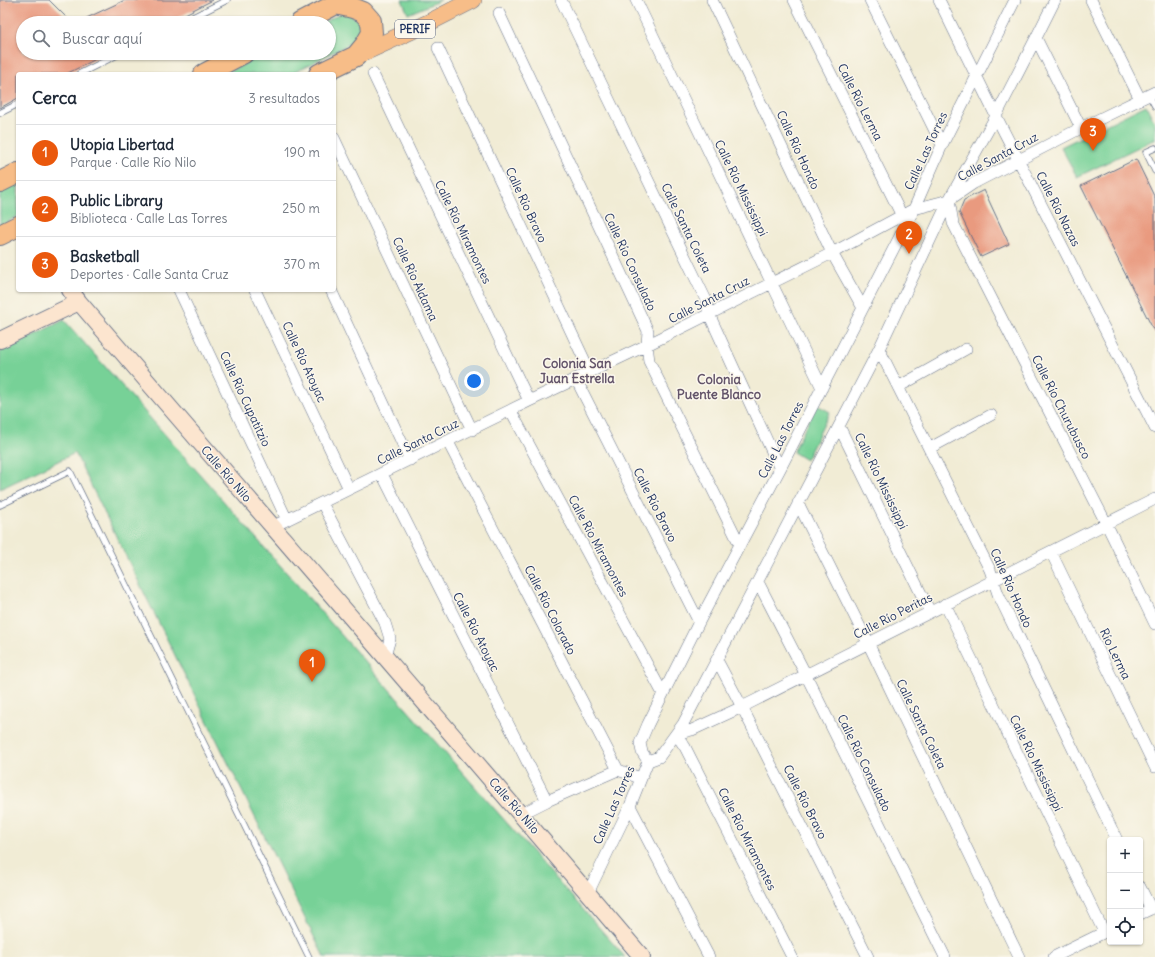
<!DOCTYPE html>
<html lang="es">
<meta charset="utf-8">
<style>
:root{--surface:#fff;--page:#f2f2f3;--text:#1f2937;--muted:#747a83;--line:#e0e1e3;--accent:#ea580c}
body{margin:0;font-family:Delius,sans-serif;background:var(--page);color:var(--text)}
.controls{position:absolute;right:12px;bottom:12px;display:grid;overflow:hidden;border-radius:4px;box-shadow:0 1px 3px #0004}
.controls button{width:36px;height:36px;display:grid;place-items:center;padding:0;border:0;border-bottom:1px solid var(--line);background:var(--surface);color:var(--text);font:20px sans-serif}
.you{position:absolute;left:474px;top:381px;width:14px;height:14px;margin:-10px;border:3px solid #fff;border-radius:50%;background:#1a73e8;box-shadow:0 0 0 6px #1a73e833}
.badge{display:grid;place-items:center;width:26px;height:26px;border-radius:50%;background:var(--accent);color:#fff;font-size:13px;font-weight:700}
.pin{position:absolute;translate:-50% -33px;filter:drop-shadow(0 1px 2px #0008)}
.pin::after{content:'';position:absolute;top:21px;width:14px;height:12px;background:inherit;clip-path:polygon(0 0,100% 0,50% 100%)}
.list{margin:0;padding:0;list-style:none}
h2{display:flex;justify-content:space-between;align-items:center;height:52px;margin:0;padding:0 16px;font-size:17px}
h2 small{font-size:13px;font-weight:400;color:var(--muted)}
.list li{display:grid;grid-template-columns:26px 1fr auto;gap:12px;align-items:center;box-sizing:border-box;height:56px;padding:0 16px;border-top:1px solid var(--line)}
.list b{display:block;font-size:15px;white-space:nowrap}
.list p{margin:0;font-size:13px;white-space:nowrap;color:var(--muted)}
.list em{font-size:13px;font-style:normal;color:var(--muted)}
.icon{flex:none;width:22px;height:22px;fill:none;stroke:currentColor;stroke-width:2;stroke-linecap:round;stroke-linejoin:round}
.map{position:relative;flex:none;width:1155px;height:957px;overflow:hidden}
.search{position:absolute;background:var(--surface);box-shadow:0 1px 3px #0004;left:16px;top:16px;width:320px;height:44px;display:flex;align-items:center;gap:10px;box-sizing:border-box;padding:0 14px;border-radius:22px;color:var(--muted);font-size:15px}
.panel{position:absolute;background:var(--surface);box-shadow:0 1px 3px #0004;left:16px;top:72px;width:320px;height:220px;border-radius:4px}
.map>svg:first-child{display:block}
</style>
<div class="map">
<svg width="1155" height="957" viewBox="0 0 1155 957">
<rect width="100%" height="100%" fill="#fbf7ec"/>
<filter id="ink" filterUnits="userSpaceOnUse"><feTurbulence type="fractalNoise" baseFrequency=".025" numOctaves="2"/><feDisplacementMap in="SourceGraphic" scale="8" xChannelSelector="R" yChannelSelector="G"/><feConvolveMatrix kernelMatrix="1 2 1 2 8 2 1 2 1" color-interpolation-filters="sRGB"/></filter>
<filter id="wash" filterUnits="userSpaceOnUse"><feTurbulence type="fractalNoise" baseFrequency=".012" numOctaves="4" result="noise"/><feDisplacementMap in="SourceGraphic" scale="16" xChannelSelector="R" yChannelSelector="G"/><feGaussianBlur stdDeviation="0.9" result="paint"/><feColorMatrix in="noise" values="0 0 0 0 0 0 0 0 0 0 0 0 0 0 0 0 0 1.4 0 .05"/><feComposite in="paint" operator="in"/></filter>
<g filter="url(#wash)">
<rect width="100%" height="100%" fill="#f1ecd5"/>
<path fill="#77d197" stroke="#49807a" d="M402 0H441L408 14Z
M345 11 364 24V32L357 40 291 74H224L265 53H329V23H322Z
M1146 105 1155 123V139L1077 177 1061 147Z
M18 182V216L0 226V191Z
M64 320 625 957H324L75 453 0 489V352Z
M817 405 830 412 806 460 793 452Z"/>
<g id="blocks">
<path fill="#e99a7f" d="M0 0H49L72 23H23V53H108L66 74H18V98L0 108Z
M125 0H213L167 23H76Z
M1136 159 1155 198V333L1081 186Z
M984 190 1009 244 981 257 959 212 964 200Z"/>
</g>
</g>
<g filter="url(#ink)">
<use href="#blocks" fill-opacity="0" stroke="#667188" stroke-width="1"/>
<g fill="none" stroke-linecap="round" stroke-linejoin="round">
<defs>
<path id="lane" d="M181 23 227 0
M79 74 121 53
M1149 95 1155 106
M0 113 18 104
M1155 148 1146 152 1155 171
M0 505 70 471 309 957"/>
<path id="street" d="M561 0 706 300 709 314 780 469
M636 0 822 388
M712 0 832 253 863 308
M794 0 902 216
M870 0 942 145
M939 0 996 116 1155 428
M1091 0 1140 99
M499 13 648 331 647 345 649 361 740 545
M1036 38 1081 128
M438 48 590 372
M373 74 529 401
M334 138 472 430
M949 200 953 223 1106 523 1155 624
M179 290 287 520
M255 290 349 489
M331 290 410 460
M879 349 990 570 998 594 1117 840
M576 379 699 622
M898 387 966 349
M511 411 663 694
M839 426 930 612
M448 442 618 770 640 778
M930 448 991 415
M382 474 547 801
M322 503 385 623 390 639 385 656
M798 503 868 643 1019 957
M272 527 529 401 647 345 832 253 914 209 949 200 974 183 1081 128 1155 92
M1051 552 1155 767
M758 582 806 675 945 957
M945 604 1104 932
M717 660 742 707 868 957
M676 734 692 730 742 707 1155 499
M676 734 685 747 792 957
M648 761 659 757 683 724 839 426 879 349 949 200 996 116 1036 38 1055 0
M648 761 642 752 640 743 648 724 699 622 780 469 914 209 942 145 1015 0
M630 806 709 957
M521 814 547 801 618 770
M1140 887 1151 909
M588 893 630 806 648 761
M1140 914 1155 907
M1054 957 1109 930"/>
<path id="secondary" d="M70 290 79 302C267 521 456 737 642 957
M0 340 79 302"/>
<path id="primary" d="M356 56 426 24 473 0"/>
<path id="highway" d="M300 23 336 4 353 8 363 12 371 21 372 33 365 45 356 56 319 74
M204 74 244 53
M0 182 18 173
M0 235 18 226"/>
</defs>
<use href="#lane" stroke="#667188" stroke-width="7"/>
<use href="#street" stroke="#667188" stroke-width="12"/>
<use href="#secondary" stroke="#667188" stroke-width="18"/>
<use href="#primary" stroke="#667188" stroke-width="18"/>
<use href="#highway" stroke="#667188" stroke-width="22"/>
<use href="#lane" stroke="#fff" stroke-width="5.5"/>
<use href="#street" stroke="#fff" stroke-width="11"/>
<use href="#secondary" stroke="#fce5cf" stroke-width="16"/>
<use href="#primary" stroke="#f7bd88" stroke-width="17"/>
<use href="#highway" stroke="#f7bd88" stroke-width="20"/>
</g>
</g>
<g text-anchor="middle" stroke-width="3" stroke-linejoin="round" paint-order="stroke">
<rect fill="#fbf7ec" stroke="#5e6b89" stroke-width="1" x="395" y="20" width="40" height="18" rx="3"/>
<g font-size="11" font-weight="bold" fill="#1b2f5e">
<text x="415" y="33">PERIF</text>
</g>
<g font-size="12" fill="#1b2f5e" stroke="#fbf7ec">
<text transform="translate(860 102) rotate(63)" y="4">Calle Río Lerma</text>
<text transform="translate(798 150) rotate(65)" y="4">Calle Río Hondo</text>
<text transform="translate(926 151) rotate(-65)" y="4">Calle Las Torres</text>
<text transform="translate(998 157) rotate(-28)" y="4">Calle Santa Cruz</text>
<text transform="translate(741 188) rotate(64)" y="4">Calle Río Mississippi</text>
<text transform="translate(526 205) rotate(65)" y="4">Calle Río Bravo</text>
<text transform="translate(1058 209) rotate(63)" y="4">Calle Río Nazas</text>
<text transform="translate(686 228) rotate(64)" y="4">Calle Santa Coleta</text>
<text transform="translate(463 232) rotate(64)" y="4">Calle Río Miramontes</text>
<text transform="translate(630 262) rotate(65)" y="4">Calle Río Consulado</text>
<text transform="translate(415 279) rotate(65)" y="4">Calle Río Aldama</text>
<text transform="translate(709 300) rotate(-27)" y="4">Calle Santa Cruz</text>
<text transform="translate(304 362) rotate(65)" y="4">Calle Río Atoyac</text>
<text transform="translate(245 399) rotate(65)" y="4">Calle Río Cupatitzio</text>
<text transform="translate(1061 407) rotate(63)" y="4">Calle Río Churubusco</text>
<text transform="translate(781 440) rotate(-63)" y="4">Calle Las Torres</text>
<text transform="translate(418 442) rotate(-26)" y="4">Calle Santa Cruz</text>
<text transform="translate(226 474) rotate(49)" y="4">Calle Río Nilo</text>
<text transform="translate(881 481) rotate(64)" y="4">Calle Río Mississippi</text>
<text transform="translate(655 505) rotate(63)" y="4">Calle Río Bravo</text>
<text transform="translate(598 546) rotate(62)" y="4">Calle Río Miramontes</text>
<text transform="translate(1011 588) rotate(66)" y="4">Calle Río Hondo</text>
<text transform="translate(550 610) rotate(63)" y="4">Calle Río Colorado</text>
<text transform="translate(893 616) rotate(-27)" y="4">Calle Río Peritas</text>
<text transform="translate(476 632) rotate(63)" y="4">Calle Río Atoyac</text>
<text transform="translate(1115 654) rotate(64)" y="4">Río Lerma</text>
<text transform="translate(921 724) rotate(64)" y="4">Calle Santa Coleta</text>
<text transform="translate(864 763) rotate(64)" y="4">Calle Río Consulado</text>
<text transform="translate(1036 763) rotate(64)" y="4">Calle Río Mississippi</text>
<text transform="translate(805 802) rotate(63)" y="4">Calle Río Bravo</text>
<text transform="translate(614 805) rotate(-66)" y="4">Calle Las Torres</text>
<text transform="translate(514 806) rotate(49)" y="4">Calle Río Nilo</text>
<text transform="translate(747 839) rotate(63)" y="4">Calle Río Miramontes</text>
</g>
<g font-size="13" font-weight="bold" fill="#63546a" stroke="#fbf7ec">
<text x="577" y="368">Colonia San<tspan x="577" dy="15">Juan Estrella</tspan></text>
<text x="719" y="384">Colonia<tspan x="719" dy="15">Puente Blanco</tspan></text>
</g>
</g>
</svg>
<div class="controls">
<button>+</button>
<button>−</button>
<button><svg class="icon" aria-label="locate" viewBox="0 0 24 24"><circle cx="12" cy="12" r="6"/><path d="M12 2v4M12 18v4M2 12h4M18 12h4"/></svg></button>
</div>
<div class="you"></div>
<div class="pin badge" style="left:312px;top:682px">1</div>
<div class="pin badge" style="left:909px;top:254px">2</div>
<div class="pin badge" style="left:1093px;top:151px">3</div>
<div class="search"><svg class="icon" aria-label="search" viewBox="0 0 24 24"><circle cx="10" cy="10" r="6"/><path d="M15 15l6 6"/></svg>Buscar aquí</div>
<section class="panel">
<h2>Cerca<small>3 resultados</small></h2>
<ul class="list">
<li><span class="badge">1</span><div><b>Utopia Libertad</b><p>Parque · Calle Río Nilo</p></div><em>190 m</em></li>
<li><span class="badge">2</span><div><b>Public Library</b><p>Biblioteca · Calle Las Torres</p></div><em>250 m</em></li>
<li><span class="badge">3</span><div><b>Basketball</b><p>Deportes · Calle Santa Cruz</p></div><em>370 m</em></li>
</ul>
</section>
</div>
